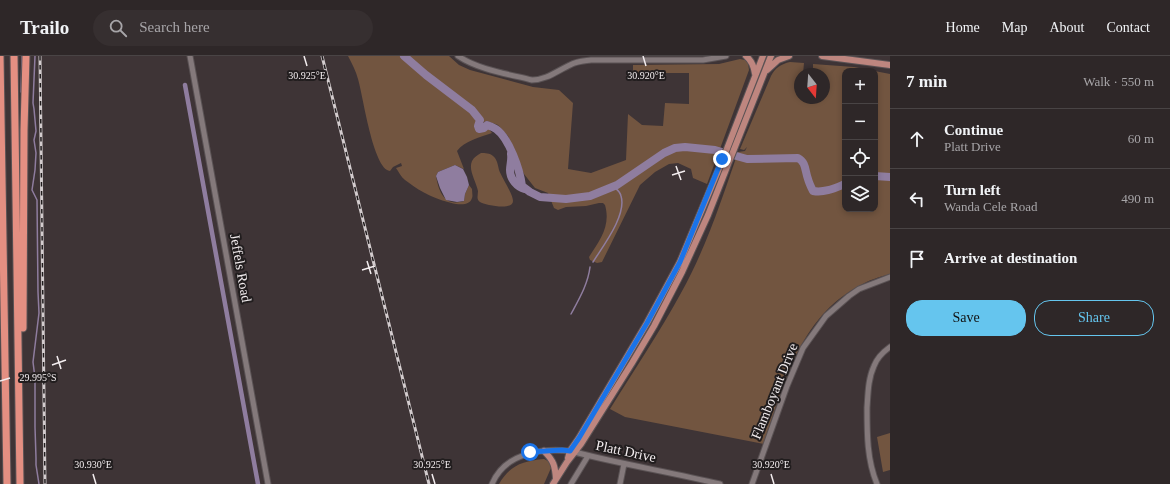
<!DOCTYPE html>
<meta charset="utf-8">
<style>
:root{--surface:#2e2728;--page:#362f30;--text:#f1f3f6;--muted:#a7a5a8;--line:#494445;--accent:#65c5ee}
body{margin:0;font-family:"Times New Roman",serif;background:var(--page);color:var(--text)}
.controls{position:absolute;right:12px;top:12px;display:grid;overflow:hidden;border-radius:8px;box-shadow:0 2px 6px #0003}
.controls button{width:36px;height:36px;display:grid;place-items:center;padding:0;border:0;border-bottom:1px solid var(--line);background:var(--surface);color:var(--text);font:20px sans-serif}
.compass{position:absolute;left:794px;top:12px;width:36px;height:36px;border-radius:50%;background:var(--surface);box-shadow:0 2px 6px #0003;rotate:163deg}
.stop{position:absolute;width:12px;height:12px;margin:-9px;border:3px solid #1a73e8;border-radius:50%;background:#fff}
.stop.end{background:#1a73e8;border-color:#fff;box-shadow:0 1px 4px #0008}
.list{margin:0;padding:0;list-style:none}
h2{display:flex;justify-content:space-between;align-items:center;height:52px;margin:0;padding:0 16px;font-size:17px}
h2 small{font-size:13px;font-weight:400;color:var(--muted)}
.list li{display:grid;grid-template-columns:26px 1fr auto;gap:12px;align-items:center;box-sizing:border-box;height:60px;padding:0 16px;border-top:1px solid var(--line)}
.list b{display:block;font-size:15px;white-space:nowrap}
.list p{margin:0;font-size:13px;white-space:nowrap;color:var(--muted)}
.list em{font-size:13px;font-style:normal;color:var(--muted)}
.actions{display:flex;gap:8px;padding:12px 16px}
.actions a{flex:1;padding:9px 0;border:1px solid var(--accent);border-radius:16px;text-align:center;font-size:14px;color:var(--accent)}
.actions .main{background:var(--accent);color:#111}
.icon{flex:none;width:22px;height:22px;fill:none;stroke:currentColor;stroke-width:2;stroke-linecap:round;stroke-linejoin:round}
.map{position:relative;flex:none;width:890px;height:428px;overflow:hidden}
header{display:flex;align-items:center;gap:24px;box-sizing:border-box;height:56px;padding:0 20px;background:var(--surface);border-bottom:1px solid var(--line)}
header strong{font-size:19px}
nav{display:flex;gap:22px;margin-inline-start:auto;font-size:14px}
.search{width:280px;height:36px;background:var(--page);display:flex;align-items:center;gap:10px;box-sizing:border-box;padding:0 14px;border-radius:22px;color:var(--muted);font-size:15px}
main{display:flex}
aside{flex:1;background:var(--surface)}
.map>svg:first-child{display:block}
</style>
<header>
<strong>Trailo</strong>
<div class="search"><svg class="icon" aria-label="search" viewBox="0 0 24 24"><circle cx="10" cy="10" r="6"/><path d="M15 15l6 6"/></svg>Search here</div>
<nav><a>Home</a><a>Map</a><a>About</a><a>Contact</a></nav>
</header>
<main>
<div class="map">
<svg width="890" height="428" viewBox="0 0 890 428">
<rect width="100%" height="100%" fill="#3e3436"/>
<path fill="#725540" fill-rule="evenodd" d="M348 0H449L459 9 470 14 533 31 559 34 573 47 568 113 591 117 626 104 628 58 642 69 663 70 665 47 689 48V17H633V9L719 8 740 3 745 4 748 7 749 14 707 128 693 122 691 113 678 107 669 108 655 116 640 129 602 206 597 207 590 204 589 201C600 184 611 170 605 149L603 147H599L586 150 566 151 558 154 554 152 548 137 535 132 524 118 517 103 508 80 498 69 487 65 476 69 477 73V75L483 76 487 72 489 73 492 77C481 81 464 85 457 95L464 113 455 109 438 116 436 120C439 137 445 151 464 145L465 138 469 129 472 133C472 136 473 140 472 142 468 157 432 141 423 136 417 133 411 128 405 124 401 121 399 116 396 112L402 110 401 107 393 111 390 115C373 113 363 39 358 23 356 15 352 8 348 0Z
M790 6 804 7 803 18H800V42H824V18H813V8L854 11 890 18V218C879 221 869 224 859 230 800 261 783 329 764 388L625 361 610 353C634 314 660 276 681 237 706 192 722 143 738 96L745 95 747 91 744 94 740 93 771 20C775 12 781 8 790 6ZM845 15H875V153H845Z
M481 97C485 97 490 97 493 100 497 103 498 109 499 114 502 122 513 138 513 145 513 155 485 149 480 146 476 143 478 139 478 135 476 125 468 114 472 105 474 101 478 99 481 97Z
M890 377V414L883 416 877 381Z
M544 403 550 406 551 412 544 428H499C510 409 523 405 544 403Z"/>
<path fill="#8f7d9f" d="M455 109 463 113 467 121 469 129 465 138 464 145 457 146 446 144 440 132 436 120 438 116Z"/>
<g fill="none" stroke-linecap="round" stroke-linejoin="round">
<path stroke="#8f7d9f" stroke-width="1.5" d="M35 0 33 47 34 53 36 75 34 84 36 97 35 114 32 134 37 144 38 236 39 257 33 306 35 322V371L36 402V409L39 428
M21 36 22 0
M593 206C603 190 627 159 621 140 620 135 616 133 613 130
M571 258C579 243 588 228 590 211"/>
<path stroke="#8f7d9f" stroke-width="4.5" d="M185 29 258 428"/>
<path stroke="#8f7d9f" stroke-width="8" d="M404 0 426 19 472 54 480 64 478 70 479 73 484 72 487 69C490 70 493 71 496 73 509 82 520 114 522 130L530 136 540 141 566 143 590 140 617 129 664 97 675 92 685 91 715 94 747 103 798 102C806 106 805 115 808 123 809 127 811 131 813 135 825 137 835 132 845 128
M511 98C512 104 510 109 510 114 510 123 517 131 525 133
M875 120 890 121"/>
<defs>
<path id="minor" d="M190 0 268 428
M458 0C479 14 508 18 532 24 546 24 557 15 570 9 577 5 584 5 591 4H703L726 0
M492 428C505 397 541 392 570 395 620 408 670 416 720 428
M571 428 588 400
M620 428 624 408
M752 428 787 330 803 292 826 260 849 240 859 233 890 221
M877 428C867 404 867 378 867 352 868 338 868 323 874 310 877 302 883 296 890 291"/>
<path id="major" d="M746 0C752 5 754 10 755 18
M822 0 890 9
M767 14 778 4 789 0
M544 395C554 405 555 410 556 423
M568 402 570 395 579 382 647 267 680 206 723 103 763 0
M553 428 567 406 581 388 632 307 654 270 682 216 708 159 771 0"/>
<path id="highway" d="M0 0 7 428
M14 0 20 428
M23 272 24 74 26 0"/>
</defs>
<use href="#minor" stroke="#5a5254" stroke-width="7"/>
<use href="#major" stroke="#5a5254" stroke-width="8"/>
<use href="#highway" stroke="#5a5254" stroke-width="9"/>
<use href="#minor" stroke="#84797b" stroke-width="5"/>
<use href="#major" stroke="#be867f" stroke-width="6"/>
<use href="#highway" stroke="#e48f82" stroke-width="7"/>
<defs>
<path id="rail" d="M40 0 45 428
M322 0 429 428"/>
</defs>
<use href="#rail" stroke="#d3ccce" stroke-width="3"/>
<use href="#rail" stroke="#211d1e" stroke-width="1.5" stroke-dasharray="4.5" stroke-linecap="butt"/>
</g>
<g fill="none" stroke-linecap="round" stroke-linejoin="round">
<path stroke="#1a73e8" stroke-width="5" d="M530 396 562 394 570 395 579 382 647 267 680 206 722 103"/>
</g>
<path fill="none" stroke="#f3edef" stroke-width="1.5" d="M304 0 307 10M643 0 646 10M676 110 681 124M672 119 685 115M367 205 371 218M362 214 375 210M57 300 61 313M52 309 66 304M0 325 10 322M93 418 96 428M432 418 435 428M771 418 774 428"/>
<g text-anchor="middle" stroke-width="4" stroke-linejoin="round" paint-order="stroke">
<g font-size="14" fill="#f3edef" stroke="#211d1e">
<text transform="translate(241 212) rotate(80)" y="5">Jeffels Road</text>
<text transform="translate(774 335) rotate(-68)" y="5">Flamboyant Drive</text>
<text transform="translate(626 395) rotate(12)" y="5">Platt Drive</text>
</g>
</g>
<g font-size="10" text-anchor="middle" fill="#f3edef" stroke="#211d1e" stroke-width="4" stroke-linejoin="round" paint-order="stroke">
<text x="307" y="23">30.925°E</text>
<text x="646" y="23">30.920°E</text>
<text x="38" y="325">29.995°S</text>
<text x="93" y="412">30.930°E</text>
<text x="432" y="412">30.925°E</text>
<text x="771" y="412">30.920°E</text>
</g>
</svg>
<div class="controls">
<button>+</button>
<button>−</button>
<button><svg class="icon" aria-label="locate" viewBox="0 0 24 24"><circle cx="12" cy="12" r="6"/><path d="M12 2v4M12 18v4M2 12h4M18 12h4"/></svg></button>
<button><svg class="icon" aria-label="layers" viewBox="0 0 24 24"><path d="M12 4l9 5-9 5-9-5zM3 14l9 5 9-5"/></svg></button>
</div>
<svg class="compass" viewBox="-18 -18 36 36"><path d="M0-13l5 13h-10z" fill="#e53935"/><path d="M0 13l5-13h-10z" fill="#a7a5a8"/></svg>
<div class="stop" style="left:530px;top:396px"></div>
<div class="stop end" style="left:722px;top:103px"></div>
</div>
<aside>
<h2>7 min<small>Walk · 550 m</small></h2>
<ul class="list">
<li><svg class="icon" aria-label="ahead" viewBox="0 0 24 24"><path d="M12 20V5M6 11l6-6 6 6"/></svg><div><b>Continue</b><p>Platt Drive</p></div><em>60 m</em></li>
<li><svg class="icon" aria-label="left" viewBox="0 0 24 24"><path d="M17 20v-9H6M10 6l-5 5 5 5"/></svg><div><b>Turn left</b><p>Wanda Cele Road</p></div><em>490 m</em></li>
<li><svg class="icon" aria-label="arrive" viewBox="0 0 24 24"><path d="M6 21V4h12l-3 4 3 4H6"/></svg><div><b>Arrive at destination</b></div></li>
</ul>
<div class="actions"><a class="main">Save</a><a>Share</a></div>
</aside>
</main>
